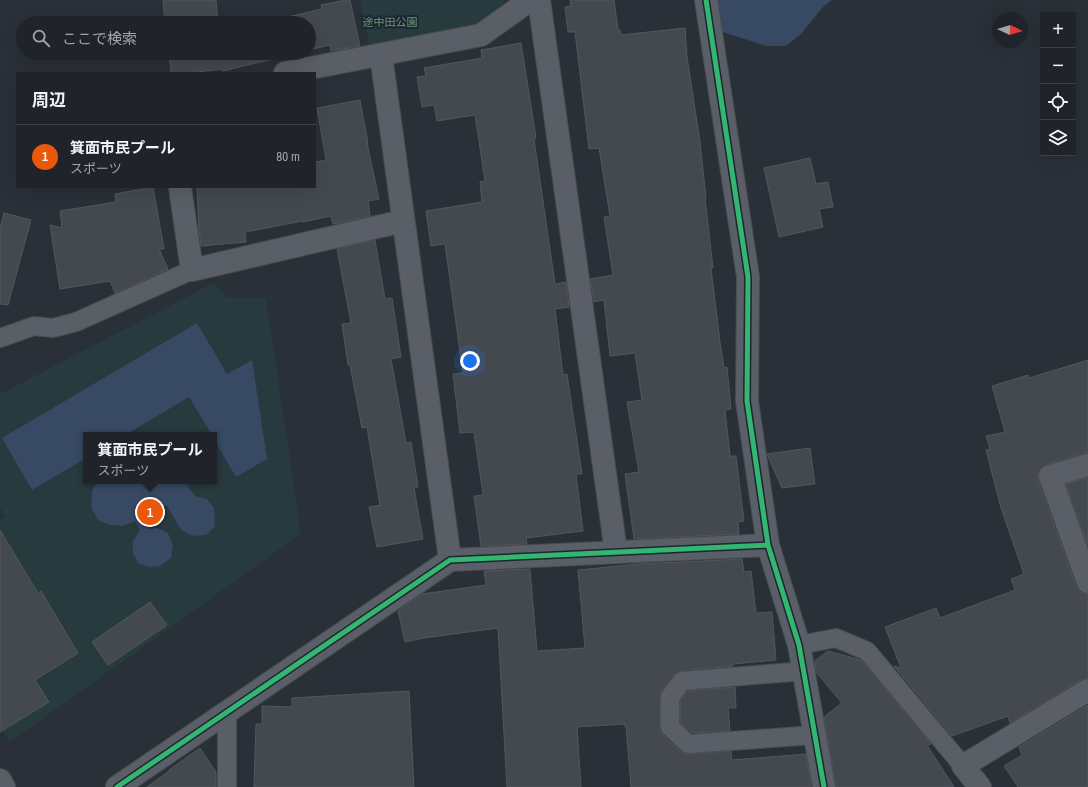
<!DOCTYPE html>
<html lang="ja">
<meta charset="utf-8">
<style>
:root{--surface:#20242a;--page:#2d3036;--text:#f1f3f6;--muted:#a2a4a8;--line:#3d4147;--accent:#ea580c}
body{margin:0;font-family:"Archivo Narrow","Noto Sans JP",sans-serif;background:var(--page);color:var(--text)}
.controls{position:absolute;right:12px;top:12px;display:grid;overflow:hidden;border-radius:0px;box-shadow:0 4px 16px #0002}
.controls button{width:36px;height:36px;display:grid;place-items:center;padding:0;border:0;border-bottom:1px solid var(--line);background:var(--surface);color:var(--text);font:20px sans-serif}
.compass{position:absolute;left:992px;top:12px;width:36px;height:36px;border-radius:50%;background:var(--surface);box-shadow:0 4px 16px #0002;rotate:94deg}
.you{position:absolute;left:470px;top:361px;width:14px;height:14px;margin:-10px;border:3px solid #fff;border-radius:50%;background:#1a73e8;box-shadow:0 0 0 6px #1a73e833}
.badge{display:grid;place-items:center;width:26px;height:26px;border-radius:50%;background:var(--accent);color:#fff;font-size:13px;font-weight:700}
.pin{position:absolute;translate:-50% -50%;border:2px solid #fff;box-shadow:0 1px 4px #0006}
.popup{position:absolute;left:83px;top:432px;width:134px;height:52px;box-sizing:border-box;display:grid;place-content:center;border-radius:0px;background:var(--surface);filter:drop-shadow(0 1px 3px #0005);font-size:13px;white-space:nowrap;color:var(--muted)}
.popup b{font-size:15px;color:var(--text)}
.popup::after{content:'';position:absolute;left:50%;top:100%;margin-left:-8px;border:8px solid transparent;border-top-color:var(--surface)}
.list{margin:0;padding:0;list-style:none}
h2{display:flex;justify-content:space-between;align-items:center;height:52px;margin:0;padding:0 16px;font-size:17px}
h2 small{font-size:13px;font-weight:400;color:var(--muted)}
.list li{display:grid;grid-template-columns:26px 1fr auto;gap:12px;align-items:center;box-sizing:border-box;height:64px;padding:0 16px;border-top:1px solid var(--line)}
.list b{display:block;font-size:15px;white-space:nowrap}
.list p{margin:0;font-size:13px;white-space:nowrap;color:var(--muted)}
.list em{font-size:13px;font-style:normal;color:var(--muted)}
.icon{flex:none;width:22px;height:22px;fill:none;stroke:currentColor;stroke-width:2;stroke-linecap:round;stroke-linejoin:round}
.map{position:relative;flex:none;width:1088px;height:787px;overflow:hidden}
.search{position:absolute;background:var(--surface);box-shadow:0 4px 16px #0002;left:16px;top:16px;width:300px;height:44px;display:flex;align-items:center;gap:10px;box-sizing:border-box;padding:0 14px;border-radius:22px;color:var(--muted);font-size:15px}
.panel{position:absolute;background:var(--surface);box-shadow:0 4px 16px #0002;left:16px;top:72px;width:300px;height:116px;border-radius:0px}
.map>svg:first-child{display:block}
</style>
<div class="map">
<svg width="1088" height="787" viewBox="0 0 1088 787">
<rect width="100%" height="100%" fill="#2a3038"/>
<path fill="#273a3e" fill-rule="evenodd" d="M360 0H506L480 26 370 48Z
M214 283 226 297 266 298 301 534 10 742 0 727V520L5 516 0 508V394ZM86 435H214V481H86Z"/>
<path fill="#384963" d="M715 0H832L823 7 801 34 786 46H766L719 31Z
M197 323 227 374 252 360 267 459 236 477 214 439V435H212L189 397 125 435H86V458L32 490 2 438Z
M98 481H135L138 484 144 481H184L195 496 207 499 214 508 215 526 206 535 193 536 181 530 167 506H159L143 517 149 529 157 528 168 533 173 545 171 558 160 566 149 567 138 563 133 553V541L140 530 135 521 123 526 110 525 98 520 91 507 92 491Z"/>
<path fill="#444950" stroke="#52575f" d="M163 0H216L218 23H165Z
M345 0H350L360 46 331 51 330 45 309 50V23H262L322 9 321 5Z
M570 0H614L618 30H620L621 35 685 28 687 57 700 142 706 198H705L713 268H711L720 342 724 368 727 367 731 409 725 410 730 456H736L744 521 738 522 739 534 634 539 625 474 639 472 627 402 642 400 635 353 610 356 604 300 594 302 590 279 613 275 604 217 610 216 599 148 589 149 575 32H568L565 7 571 6Z
M521 43 536 138 534 139 555 284 566 282 569 307 555 309 563 375 567 374 582 474H576L583 531 526 538 527 544 481 546 474 496 483 495 474 432 460 433 453 374 463 373 445 244 431 246 426 211 482 202 480 182 485 181 475 115 437 121 434 105 422 107 417 77 426 76 424 68 482 58 481 50Z
M169 53H298L223 71 222 69 189 73H171Z
M360 100 368 143H367L379 199 368 201 370 216 333 224 331 216 303 222V221L245 232 246 242 201 246 199 228 197 187H315V162L326 160 317 108Z
M810 158 816 184 828 182 833 207 819 209 823 227 779 237 764 168Z
M153 187 164 249H159L168 269 115 293 110 281 60 289 50 225 62 228 60 211 116 202 115 194Z
M4 213 31 220 8 305 0 304V229Z
M375 240 385 299 392 298 401 357 391 359 406 443 411 442 418 487 414 488 423 539 377 547 369 507 380 505 367 427 362 428 350 365H348L342 324 351 323 337 249Z
M1088 360V453H1085L1047 464 1041 468 1038 474V480L1076 586 1080 592 1085 594H1088V678L1082 679 1010 723 1008 716 952 736 894 666 901 668 885 627 936 608 940 618 1015 590 1011 579 1024 574 1001 508 986 450 990 449 986 436 1005 432 992 386 1028 375 1029 378Z
M810 448 815 484 782 488 767 454Z
M1088 478V545L1066 484Z
M0 530 38 593 41 591 78 653 35 680 49 702 0 732Z
M742 559 744 572 751 571 756 613 772 612 776 660 733 664V666L681 671 677 672 662 691 660 697V731L663 735 681 752 685 754 731 751 732 760 806 754 811 787H631L626 726 625 727V724L577 727 581 787H507L498 628 424 638 405 642 398 611 422 594 486 585 484 571 530 569 537 651 585 648 578 570 638 564Z
M150 602 167 625 108 665 92 642Z
M828 651 861 660 931 744 927 745 954 787H836L824 717 842 703 816 672 815 661Z
M735 687 736 708H728L730 731 692 733 680 722V700L688 691Z
M409 691 414 787H254L256 724H262V706L292 707V698Z
M1088 705V787H1018L1004 766 1022 755 1019 747Z
M200 748 216 772V787H147L169 771V770Z"/>
<g fill="none" stroke-linecap="round" stroke-linejoin="round">
<defs>
<path id="service" d="M0 338 34 326 53 328 76 322 192 270
M799 645 836 638 867 651 963 766
M804 671 682 681 670 697V727L688 744 815 735
M227 787V711"/>
<path id="minor" d="M539 0 616 552
M706 0 748 277 747 401 768 545 799 645 824 787
M381 55 450 560
M285 73 481 35 530 0
M180 187 192 270 403 221
M1088 465 1050 476 1088 582
M0 780 4 787
M117 787 450 560 768 545
M980 787 963 766 1088 690"/>
</defs>
<use href="#service" stroke="#484c53" stroke-width="20"/>
<use href="#minor" stroke="#484c53" stroke-width="24"/>
<use href="#service" stroke="#5a5e66" stroke-width="18"/>
<use href="#minor" stroke="#5a5e66" stroke-width="22"/>
<defs>
<path id="cycleway" d="M706 0 748 277 747 401 768 545 799 645 824 787
M117 787 450 560 768 545"/>
</defs>
<use href="#cycleway" stroke="#1d2633" stroke-width="8"/>
<use href="#cycleway" stroke="#33b770" stroke-width="5"/>
</g>
<g text-anchor="middle" stroke-width="4" stroke-linejoin="round" paint-order="stroke">
<g font-size="11" fill="#6b9a76" stroke="#1d2633">
<text x="390" y="26">途中田公園</text>
</g>
</g>
</svg>
<div class="controls">
<button>+</button>
<button>−</button>
<button><svg class="icon" aria-label="locate" viewBox="0 0 24 24"><circle cx="12" cy="12" r="6"/><path d="M12 2v4M12 18v4M2 12h4M18 12h4"/></svg></button>
<button><svg class="icon" aria-label="layers" viewBox="0 0 24 24"><path d="M12 4l9 5-9 5-9-5zM3 14l9 5 9-5"/></svg></button>
</div>
<svg class="compass" viewBox="-18 -18 36 36"><path d="M0-13l5 13h-10z" fill="#e53935"/><path d="M0 13l5-13h-10z" fill="#a2a4a8"/></svg>
<div class="you"></div>
<div class="pin badge" style="left:150px;top:512px">1</div>
<div class="popup"><b>箕面市民プール</b>スポーツ</div>
<div class="search"><svg class="icon" aria-label="search" viewBox="0 0 24 24"><circle cx="10" cy="10" r="6"/><path d="M15 15l6 6"/></svg>ここで検索</div>
<section class="panel">
<h2>周辺<small></small></h2>
<ul class="list">
<li><span class="badge">1</span><div><b>箕面市民プール</b><p>スポーツ</p></div><em>80 m</em></li>
</ul>
</section>
</div>
